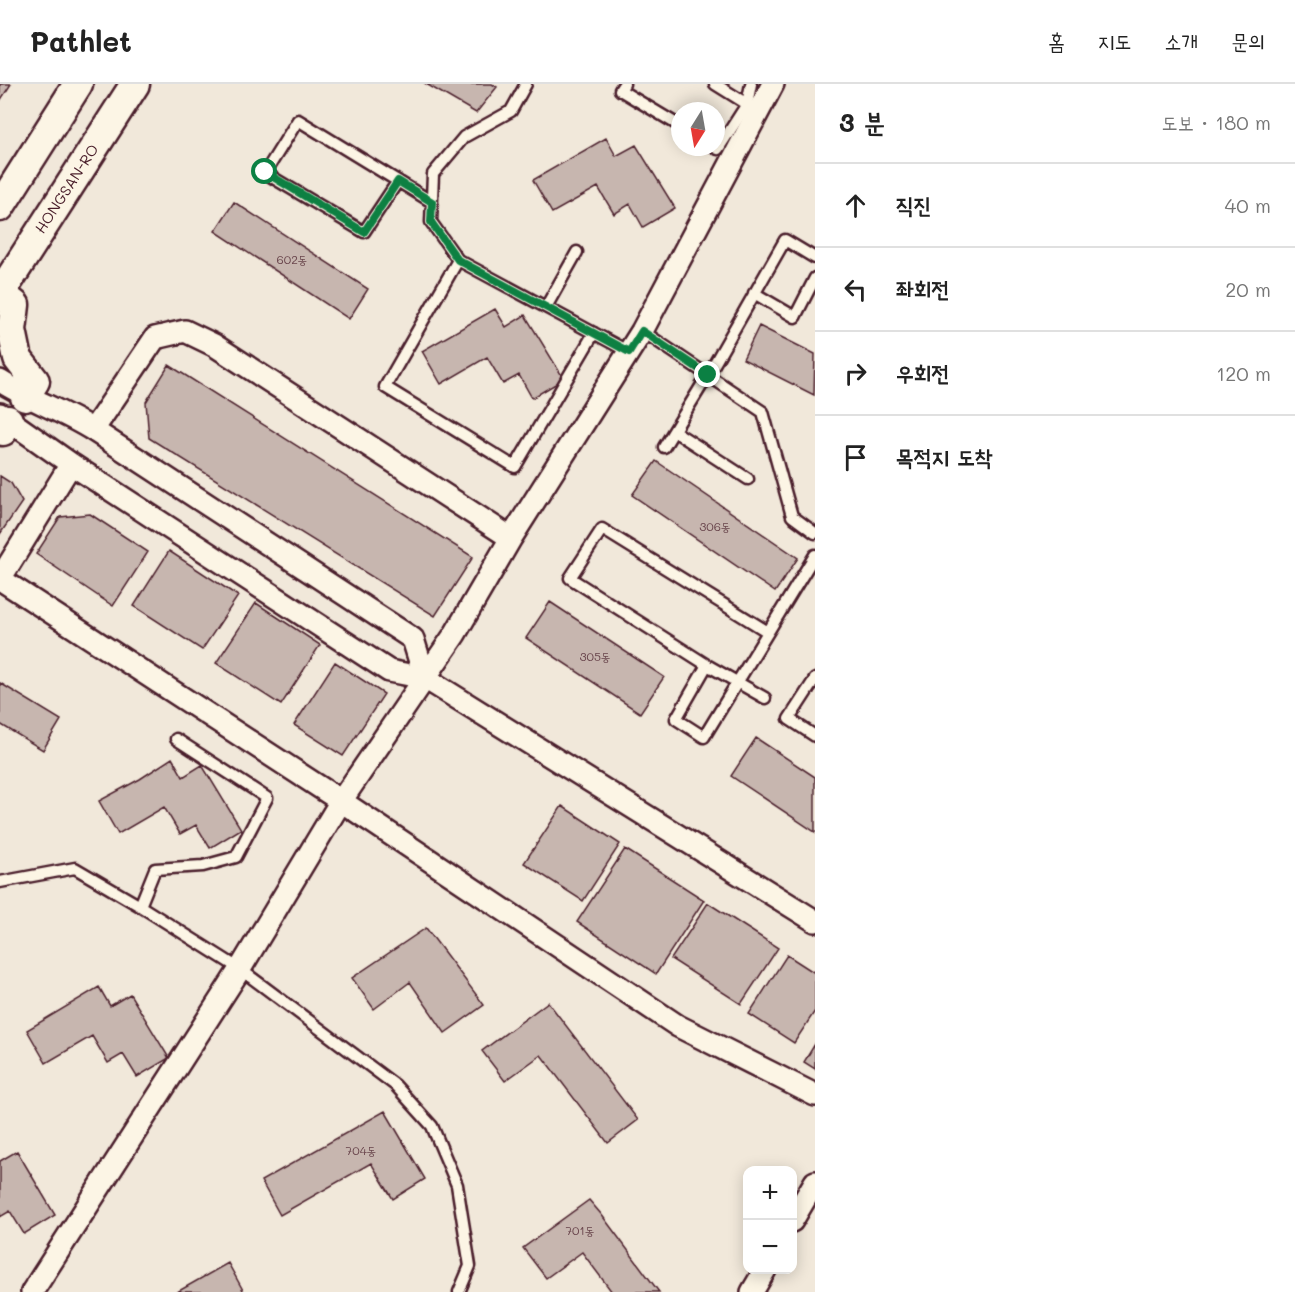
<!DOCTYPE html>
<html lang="ko">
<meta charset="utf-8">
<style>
:root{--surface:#fff;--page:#f2f2f2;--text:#222;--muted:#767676;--line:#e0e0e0}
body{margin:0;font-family:Mali,"Poor Story",sans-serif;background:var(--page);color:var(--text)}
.controls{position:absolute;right:18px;bottom:18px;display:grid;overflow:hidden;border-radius:12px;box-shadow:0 3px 15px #0003}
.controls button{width:54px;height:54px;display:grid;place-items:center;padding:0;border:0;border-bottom:2px solid var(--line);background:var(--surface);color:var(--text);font:30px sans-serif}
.compass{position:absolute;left:671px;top:18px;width:54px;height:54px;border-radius:50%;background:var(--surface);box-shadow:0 3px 15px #0003;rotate:191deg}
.stop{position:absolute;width:18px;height:18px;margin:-14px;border:4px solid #0b8043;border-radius:50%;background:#fff}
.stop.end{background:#0b8043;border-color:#fff;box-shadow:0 2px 6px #0008}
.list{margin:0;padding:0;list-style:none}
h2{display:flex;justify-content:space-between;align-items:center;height:78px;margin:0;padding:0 24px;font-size:26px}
h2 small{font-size:20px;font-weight:400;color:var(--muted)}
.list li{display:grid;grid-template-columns:39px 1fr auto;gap:18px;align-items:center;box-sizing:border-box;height:84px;padding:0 24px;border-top:2px solid var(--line)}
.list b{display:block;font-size:22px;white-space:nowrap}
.list em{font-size:20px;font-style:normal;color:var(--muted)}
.icon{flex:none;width:33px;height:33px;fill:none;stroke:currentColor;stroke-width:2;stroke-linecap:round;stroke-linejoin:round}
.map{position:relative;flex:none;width:815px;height:1208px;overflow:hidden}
header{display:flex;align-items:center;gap:36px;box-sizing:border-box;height:84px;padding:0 30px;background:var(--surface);border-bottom:2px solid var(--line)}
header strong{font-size:28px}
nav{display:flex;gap:33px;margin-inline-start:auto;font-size:21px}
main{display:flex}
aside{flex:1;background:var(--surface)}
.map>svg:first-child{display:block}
</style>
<header>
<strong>Pathlet</strong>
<nav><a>홈</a><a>지도</a><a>소개</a><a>문의</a></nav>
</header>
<main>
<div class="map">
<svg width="815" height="1208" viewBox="0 0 815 1208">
<rect width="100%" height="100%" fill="#f1e8da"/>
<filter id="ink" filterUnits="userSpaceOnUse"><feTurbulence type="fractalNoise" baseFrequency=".0167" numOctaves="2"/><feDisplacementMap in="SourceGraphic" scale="12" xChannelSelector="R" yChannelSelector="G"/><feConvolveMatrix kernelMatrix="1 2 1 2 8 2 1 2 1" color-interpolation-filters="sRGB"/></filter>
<g filter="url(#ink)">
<path fill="#c7b6af" stroke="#4a1f2b" stroke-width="1.5" d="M0 0H11L0 17Z
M426 0H492L497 3 476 29Z
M606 54 616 72 636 61 675 124 643 143 630 120 614 130 598 103 552 129 533 96Z
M234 118 368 205 349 235 215 147Z
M495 225 506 243 525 231 564 295 532 314 519 291 503 300 487 273 441 300 422 267Z
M759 242 815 270 814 311 743 275Z
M169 281 473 473 435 532 149 354 146 318Z
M656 377 798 474 775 508 632 411Z
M0 392 11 399 22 418 0 450Z
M90 430 148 468 113 522 36 470 60 433Z
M169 467 238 512 202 566 134 522Z
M550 518 664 593 640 629 526 554Z
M256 519 320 561 281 621 216 579Z
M335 578 384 610 343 672 294 641Z
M0 599 61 636 43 666 0 640Z
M756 654 815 693V748L731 692Z
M172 674 183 693 202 681 241 745 210 764 196 741 180 750 164 723 118 750 99 717 140 695Z
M562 722 620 760 583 817 524 779Z
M625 765 704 816 656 890 577 838Z
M708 819 778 864 741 920 671 875Z
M426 844 484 921 445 949 410 898 374 925 352 894Z
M787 871 815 889V927L794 959 749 930Z
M99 903 110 922 130 910 169 974 137 993 123 970 108 979 92 952 46 979 27 946Z
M548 918 638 1036 608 1059 541 971 505 997 482 967Z
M815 960V985L804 978Z
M385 1027 425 1095 393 1115 371 1079 280 1131 261 1097Z
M17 1067 55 1131 24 1150 10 1127 0 1133V1077Z
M589 1116 601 1130 659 1208H612L582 1168 546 1194 523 1164Z
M228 1179 244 1208H177Z"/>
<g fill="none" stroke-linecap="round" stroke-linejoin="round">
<defs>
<path id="lane" d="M526 0 511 27 464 53 433 90 431 138 458 176 629 268
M624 0 620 6 680 42
M715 0 747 20
M714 63 718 65 747 20 751 0
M398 97 364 148 265 89 298 36 432 118
M458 176 385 303 515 383 594 249
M754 209 795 233 815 194
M546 223 577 168
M642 247 763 328 792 432 815 449
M674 347 748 395
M664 363 708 291 785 156 815 174
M707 581 676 635 704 653 815 471
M815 595 789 635 815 652
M765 614 707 581 570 494 602 445 768 548
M0 798 75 784 140 822 240 885 395 1001 432 1042 457 1101 470 1182 459 1208
M140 822 155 785 203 782 236 773 267 714 176 655"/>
<path id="street" d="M0 297C30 316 63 327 93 346L413 555 425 594
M0 330 71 380 389 587 425 594 815 837
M93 346 155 254 185 247 214 261 511 454
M71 380 0 495 341 717 678 942 815 1011
M792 1137 815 1098
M32 1208 240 885 341 717 455 550 511 454 642 247 773 0
M752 1208 765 1186"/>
<path id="secondary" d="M0 123 78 0
M0 209 15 221 12 246 18 275 35 297 25 313
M0 210 135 0
M0 346 3 347 8 336"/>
</defs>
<use href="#lane" stroke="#4a1f2b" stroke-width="15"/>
<use href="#street" stroke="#4a1f2b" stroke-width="26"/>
<use href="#secondary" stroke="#4a1f2b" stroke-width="33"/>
<use href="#lane" stroke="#fcf5e5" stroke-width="10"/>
<use href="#street" stroke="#fcf5e5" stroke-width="21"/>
<use href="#secondary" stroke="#fcf5e5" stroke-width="28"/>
</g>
</g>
<g fill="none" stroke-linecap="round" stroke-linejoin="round" filter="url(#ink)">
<path stroke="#0b8043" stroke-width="8" d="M265 88 364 148 398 97 432 118 431 138 458 176 629 268 642 247 708 291"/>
</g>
<g text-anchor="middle" stroke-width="4.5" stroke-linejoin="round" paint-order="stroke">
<g font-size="12" fill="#69454c">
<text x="292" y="180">602동</text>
<text x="715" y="447">306동</text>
<text x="595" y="577">305동</text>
<text x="361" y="1071">704동</text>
<text x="580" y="1151">701동</text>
</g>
<g font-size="15" fill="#4a1f2b" stroke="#fcf5e5">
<text transform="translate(67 105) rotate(-57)" y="5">HONGSAN-RO</text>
</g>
</g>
</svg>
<div class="controls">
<button>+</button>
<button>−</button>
</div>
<svg class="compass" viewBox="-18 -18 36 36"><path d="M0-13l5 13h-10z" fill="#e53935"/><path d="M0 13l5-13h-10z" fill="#767676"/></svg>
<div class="stop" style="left:265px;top:88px"></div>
<div class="stop end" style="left:708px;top:291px"></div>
</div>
<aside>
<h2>3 분<small>도보 · 180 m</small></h2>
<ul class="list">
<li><svg class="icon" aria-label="ahead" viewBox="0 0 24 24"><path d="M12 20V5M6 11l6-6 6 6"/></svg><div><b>직진</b></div><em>40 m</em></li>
<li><svg class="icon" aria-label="left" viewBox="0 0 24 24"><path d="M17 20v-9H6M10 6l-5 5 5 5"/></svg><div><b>좌회전</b></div><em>20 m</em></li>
<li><svg class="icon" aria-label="right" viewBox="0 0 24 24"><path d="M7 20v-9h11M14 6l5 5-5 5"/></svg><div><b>우회전</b></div><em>120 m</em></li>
<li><svg class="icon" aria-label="arrive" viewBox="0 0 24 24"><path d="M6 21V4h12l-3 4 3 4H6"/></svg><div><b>목적지 도착</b></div></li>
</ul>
</aside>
</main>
